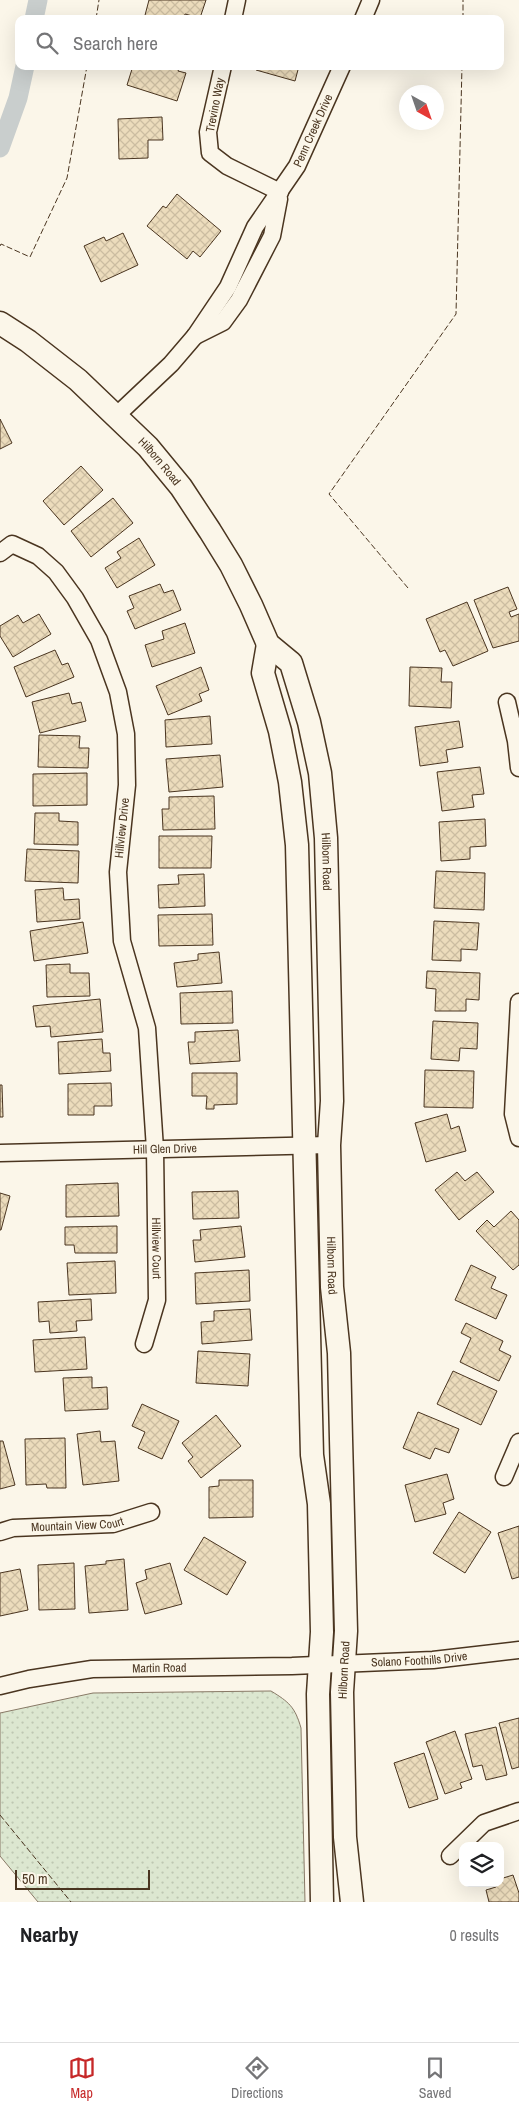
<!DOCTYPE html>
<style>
:root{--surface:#fff;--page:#f2f2f2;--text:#202124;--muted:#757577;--line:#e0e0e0;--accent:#c62828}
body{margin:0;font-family:"Archivo Narrow",sans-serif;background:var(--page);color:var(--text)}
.controls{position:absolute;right:15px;bottom:15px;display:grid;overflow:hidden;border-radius:10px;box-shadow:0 5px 20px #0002}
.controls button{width:45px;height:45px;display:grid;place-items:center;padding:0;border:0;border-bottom:1px solid var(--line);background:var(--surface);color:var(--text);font:25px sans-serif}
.compass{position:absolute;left:399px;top:85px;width:45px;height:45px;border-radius:50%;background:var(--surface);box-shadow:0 5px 20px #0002;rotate:140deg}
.scale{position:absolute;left:15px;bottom:12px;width:135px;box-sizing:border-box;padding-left:5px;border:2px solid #4a3520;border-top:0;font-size:14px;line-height:18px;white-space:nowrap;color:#4a3520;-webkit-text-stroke:4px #fbf6e9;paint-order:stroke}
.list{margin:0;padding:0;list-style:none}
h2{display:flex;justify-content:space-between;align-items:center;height:65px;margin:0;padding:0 20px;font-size:21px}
h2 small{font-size:16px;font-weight:400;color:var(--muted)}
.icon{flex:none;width:28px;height:28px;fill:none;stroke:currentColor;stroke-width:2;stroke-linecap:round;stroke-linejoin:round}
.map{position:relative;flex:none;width:519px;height:1902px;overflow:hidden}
.search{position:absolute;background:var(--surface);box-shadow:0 5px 20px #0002;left:15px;right:15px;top:15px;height:55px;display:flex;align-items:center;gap:12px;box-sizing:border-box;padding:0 18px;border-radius:10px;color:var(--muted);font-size:19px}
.sheet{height:140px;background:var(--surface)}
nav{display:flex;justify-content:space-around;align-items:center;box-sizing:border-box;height:70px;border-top:1px solid var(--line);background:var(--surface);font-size:14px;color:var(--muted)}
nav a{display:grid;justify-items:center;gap:2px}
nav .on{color:var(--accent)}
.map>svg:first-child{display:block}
</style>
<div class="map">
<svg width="519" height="1902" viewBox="0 0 519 1902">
<defs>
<pattern id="green-dots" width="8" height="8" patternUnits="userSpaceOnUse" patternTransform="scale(1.25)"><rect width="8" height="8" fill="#dce7d0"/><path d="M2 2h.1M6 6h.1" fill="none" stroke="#bec7b2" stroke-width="1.8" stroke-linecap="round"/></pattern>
<pattern id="building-cross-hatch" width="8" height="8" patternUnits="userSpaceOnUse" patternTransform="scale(1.25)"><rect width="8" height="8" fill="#ecdcbc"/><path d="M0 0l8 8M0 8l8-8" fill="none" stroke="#ccbda1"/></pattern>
</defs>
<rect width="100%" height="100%" fill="#fbf6e9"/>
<path fill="url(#green-dots)" stroke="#887966" d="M271 1691C289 1702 295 1707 301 1728L305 1902H38L0 1856V1713L93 1693Z"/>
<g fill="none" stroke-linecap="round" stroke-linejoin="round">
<path stroke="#c9cecd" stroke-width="19" d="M34 19 38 0
M0 148 18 98 25 66"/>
</g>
<path fill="url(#building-cross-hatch)" stroke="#4a3520" d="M149 0H206L200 18 185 14 184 19H144Z
M133 66H180L178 71 186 73 177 101 127 85Z
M258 66H299L295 81 256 70Z
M162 117 163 140H148V158L119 159 118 119Z
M177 194 221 231 200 257 193 251 187 259 147 226 163 206 166 208Z
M123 233 138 265 101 282 84 246 104 237 106 241Z
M0 419 12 443 0 449Z
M81 466 103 490 64 525 43 501Z
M113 498 133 523 91 557 71 531Z
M139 538 155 565 117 588 105 568 121 558 117 552Z
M160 584 164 593 173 590 181 610 135 629 127 611 134 608 129 596Z
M508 587 517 609 509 612 511 617 519 614V641L493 648 474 600Z
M467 602 488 651 453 666 445 650 440 652 426 619Z
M39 614 51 634 13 657 0 636V626L18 615 23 623Z
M185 623 195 653 152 667 145 645 164 639 162 631Z
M55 650 62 665 68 663 74 677 26 697 14 667Z
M201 667 209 690 199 694 202 701 168 715 156 686Z
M410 667 442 668 441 682H452L451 708 409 706Z
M69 693 72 704 81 702 86 721 40 733 32 702Z
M210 716 212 744 166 747 165 720Z
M459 721 463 747 446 750 448 762 420 766 415 727Z
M39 735 80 736 79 748H89L88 768 38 767Z
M220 755 223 787 169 792 166 759Z
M480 767 484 794 472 795 474 807 442 811 437 772Z
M87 773V805L33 806V774Z
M214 796 215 829 163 830 162 809H169V797Z
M35 813H59V821L78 822V845L34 844Z
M485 819 486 846 470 847V859L441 861 439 822Z
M159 836H212L211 868H159Z
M27 849 79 851 78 883 25 881Z
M436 871 485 873 484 910 434 908Z
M204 874 205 906 159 908 158 885 179 884 178 875Z
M63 888 64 900 79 899 80 919 37 922 35 890Z
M212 914 213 945 159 946 158 915Z
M434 921 479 923 477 950 461 949V961L432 960Z
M83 922 88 953 34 961 30 931Z
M219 952 222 983 177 987 174 963 198 960V954Z
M70 964V973H89L90 996 47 997 46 965Z
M427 971 480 973 479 1000 466 999V1011H435L436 989 426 988Z
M232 991 233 1023 181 1024 180 993Z
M100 999 103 1032 51 1037 50 1026 36 1027 33 1006Z
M433 1021 478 1023 477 1049 460 1048 459 1061 431 1059Z
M238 1030 240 1061 190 1064 188 1042H195V1032Z
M102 1039 103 1053H110L111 1071 59 1074 58 1042Z
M425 1070 474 1071 473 1108 424 1107Z
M192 1073H237V1104L214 1105V1109H206L207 1096H192Z
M111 1083 112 1106H94V1115H68V1084Z
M0 1085H2L3 1117H0Z
M447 1114 451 1129 459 1126 466 1151 426 1162 415 1123Z
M457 1172 465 1181 477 1172 494 1192 459 1220 435 1190Z
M118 1183 119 1216 66 1217V1185Z
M238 1191 239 1218 193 1219 192 1192Z
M0 1193 10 1196 1 1230H0Z
M511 1211 519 1220V1265L513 1270 476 1231 487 1220 494 1227Z
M117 1226V1253H75L74 1245H65V1227Z
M241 1226 245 1257 195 1262 193 1240H201L200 1230Z
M115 1261 116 1293 69 1295 67 1263Z
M471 1265 496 1277 491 1288 507 1295 496 1319 455 1300Z
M249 1270 250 1301 196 1304 195 1273Z
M91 1299 92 1320 76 1321 77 1331 50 1333 49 1321 39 1322 38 1302Z
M250 1309 252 1340 202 1344 201 1322 214 1321V1311Z
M466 1323 503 1341 499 1350 511 1356 499 1381 460 1362 471 1338 461 1333Z
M85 1337 87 1369 35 1372 33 1340Z
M198 1351 250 1354 248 1386 196 1383Z
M453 1371 497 1391 481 1425 437 1404Z
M92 1377V1388L107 1387 108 1409 65 1411 63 1378Z
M142 1404 179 1421 162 1459 138 1448 145 1432 132 1426Z
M418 1412 459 1429 449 1453 435 1448 430 1459 403 1448Z
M216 1415 241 1446 201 1478 188 1461 193 1457 182 1443Z
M100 1431 101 1442 115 1441 119 1481 83 1485 77 1434Z
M65 1438 66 1488H47L46 1484 26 1485 25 1439Z
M0 1441H3L15 1485 0 1489Z
M447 1474 454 1499 443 1503 446 1514 415 1522 405 1485Z
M219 1480H253V1517L209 1518V1487L219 1486Z
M459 1512 491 1532 465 1573 433 1553Z
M519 1526V1577L512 1579 498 1533Z
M204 1537 246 1562 227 1595 184 1570Z
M124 1559 128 1610 89 1613 85 1566 106 1564V1561Z
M74 1563 75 1609 39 1610 38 1565Z
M170 1563 182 1604 145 1614 136 1583 147 1579 145 1570Z
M20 1569 28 1610 0 1616V1573Z
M519 1718V1767L512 1769 499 1723Z
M496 1727 507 1775 486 1780 482 1765 473 1767 465 1734Z
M455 1731 472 1779 460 1783 462 1788 445 1794 426 1742Z
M424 1753 438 1799 409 1808 394 1763Z
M513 1875 519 1893V1902H489L486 1890 496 1887 495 1883H500V1879Z"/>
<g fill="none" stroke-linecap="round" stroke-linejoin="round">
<defs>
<g id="street">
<path d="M233 19 237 0"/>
<path d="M363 19 371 0"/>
<path d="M223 66 208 132 210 153 227 166 280 192"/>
<path d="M195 336 223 322 239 300 272 236 279 199"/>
<path id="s1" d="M117 415 171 364 195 336 228 287 255 227 297 166 342 66"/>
<path id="s2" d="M0 553 12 544 38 556 56 572 75 598 99 640 118 692 126 734 127 785 118 872 122 941 147 1028 155 1149 157 1300 144 1344"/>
<path d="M507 702 516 741 519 768"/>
<path d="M519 1002 513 1114 519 1138"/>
<path id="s3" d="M0 1153 329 1145"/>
<path d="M504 1477 519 1442"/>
<path id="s4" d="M0 1532 13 1528 113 1524 151 1512"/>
<path id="s5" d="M0 1686 29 1679 92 1669 292 1666 433 1660 519 1650"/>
<path d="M450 1856 484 1823 519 1811"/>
</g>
<g id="secondary">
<path id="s6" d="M0 323 28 341 78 380 148 447 181 487 210 531 231 565 251 605 268 644 291 663 309 722 320 773 326 838 332 1101 329 1145 332 1287 339 1353 341 1439 346 1631 342 1692 345 1837 352 1902"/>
<path d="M268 644 263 673 280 731 290 782 297 845 312 1455 319 1504 322 1632 318 1694 322 1902"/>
</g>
</defs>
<use href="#street" stroke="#4a3520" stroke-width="19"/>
<use href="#secondary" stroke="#4a3520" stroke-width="25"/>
<use href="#street" stroke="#fbf6e9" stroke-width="16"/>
<use href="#secondary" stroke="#fbf6e9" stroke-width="22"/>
<path stroke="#4a3520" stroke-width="1" stroke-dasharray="6 2.5" stroke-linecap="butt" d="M96 19 99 0
M463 19V0
M0 246 1 244 30 257 67 178 87 66
M408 588 329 494 456 314 462 66
M0 1815 71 1902"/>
</g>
<g text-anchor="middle" stroke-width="4" stroke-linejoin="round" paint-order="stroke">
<g font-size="12" fill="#4a3520" stroke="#fbf6e9">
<text transform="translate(215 105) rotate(-79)" y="4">Trevino Way</text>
<text dy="4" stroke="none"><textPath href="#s1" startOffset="349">Penn Creek Drive</textPath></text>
<text dy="4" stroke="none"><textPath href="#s6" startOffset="212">Hilborn Road</textPath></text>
<text transform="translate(122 828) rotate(-84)" y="4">Hillview Drive</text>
<text dy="4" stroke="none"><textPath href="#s6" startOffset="658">Hilborn Road</textPath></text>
<text dy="4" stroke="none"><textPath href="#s3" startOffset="165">Hill Glen Drive</textPath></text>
<text dy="4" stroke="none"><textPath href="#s2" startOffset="765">Hillview Court</textPath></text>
<text dy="4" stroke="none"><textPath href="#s6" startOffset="1062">Hilborn Road</textPath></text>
<text dy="4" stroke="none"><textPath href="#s4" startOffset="78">Mountain View Court</textPath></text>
<text dy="4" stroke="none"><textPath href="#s5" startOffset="421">Solano Foothills Drive</textPath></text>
<text dy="4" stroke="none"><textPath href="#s5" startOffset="161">Martin Road</textPath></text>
<text transform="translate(344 1670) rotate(-87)" y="4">Hilborn Road</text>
</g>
</g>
</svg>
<div class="controls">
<button><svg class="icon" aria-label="layers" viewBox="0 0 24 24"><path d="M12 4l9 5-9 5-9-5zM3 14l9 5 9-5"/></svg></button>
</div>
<svg class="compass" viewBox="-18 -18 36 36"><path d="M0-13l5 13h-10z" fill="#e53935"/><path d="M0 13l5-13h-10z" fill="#757577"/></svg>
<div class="scale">50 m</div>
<div class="search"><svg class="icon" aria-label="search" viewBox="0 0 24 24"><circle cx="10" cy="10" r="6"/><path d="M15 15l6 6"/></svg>Search here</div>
</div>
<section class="sheet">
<h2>Nearby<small>0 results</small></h2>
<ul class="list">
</ul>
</section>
<nav>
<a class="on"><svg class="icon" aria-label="map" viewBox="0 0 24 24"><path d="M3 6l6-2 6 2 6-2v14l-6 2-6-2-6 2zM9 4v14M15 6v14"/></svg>Map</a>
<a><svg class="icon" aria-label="directions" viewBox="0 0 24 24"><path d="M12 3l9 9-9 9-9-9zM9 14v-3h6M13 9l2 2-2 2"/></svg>Directions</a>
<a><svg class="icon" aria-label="saved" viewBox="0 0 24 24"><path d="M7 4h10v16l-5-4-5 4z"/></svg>Saved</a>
</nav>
